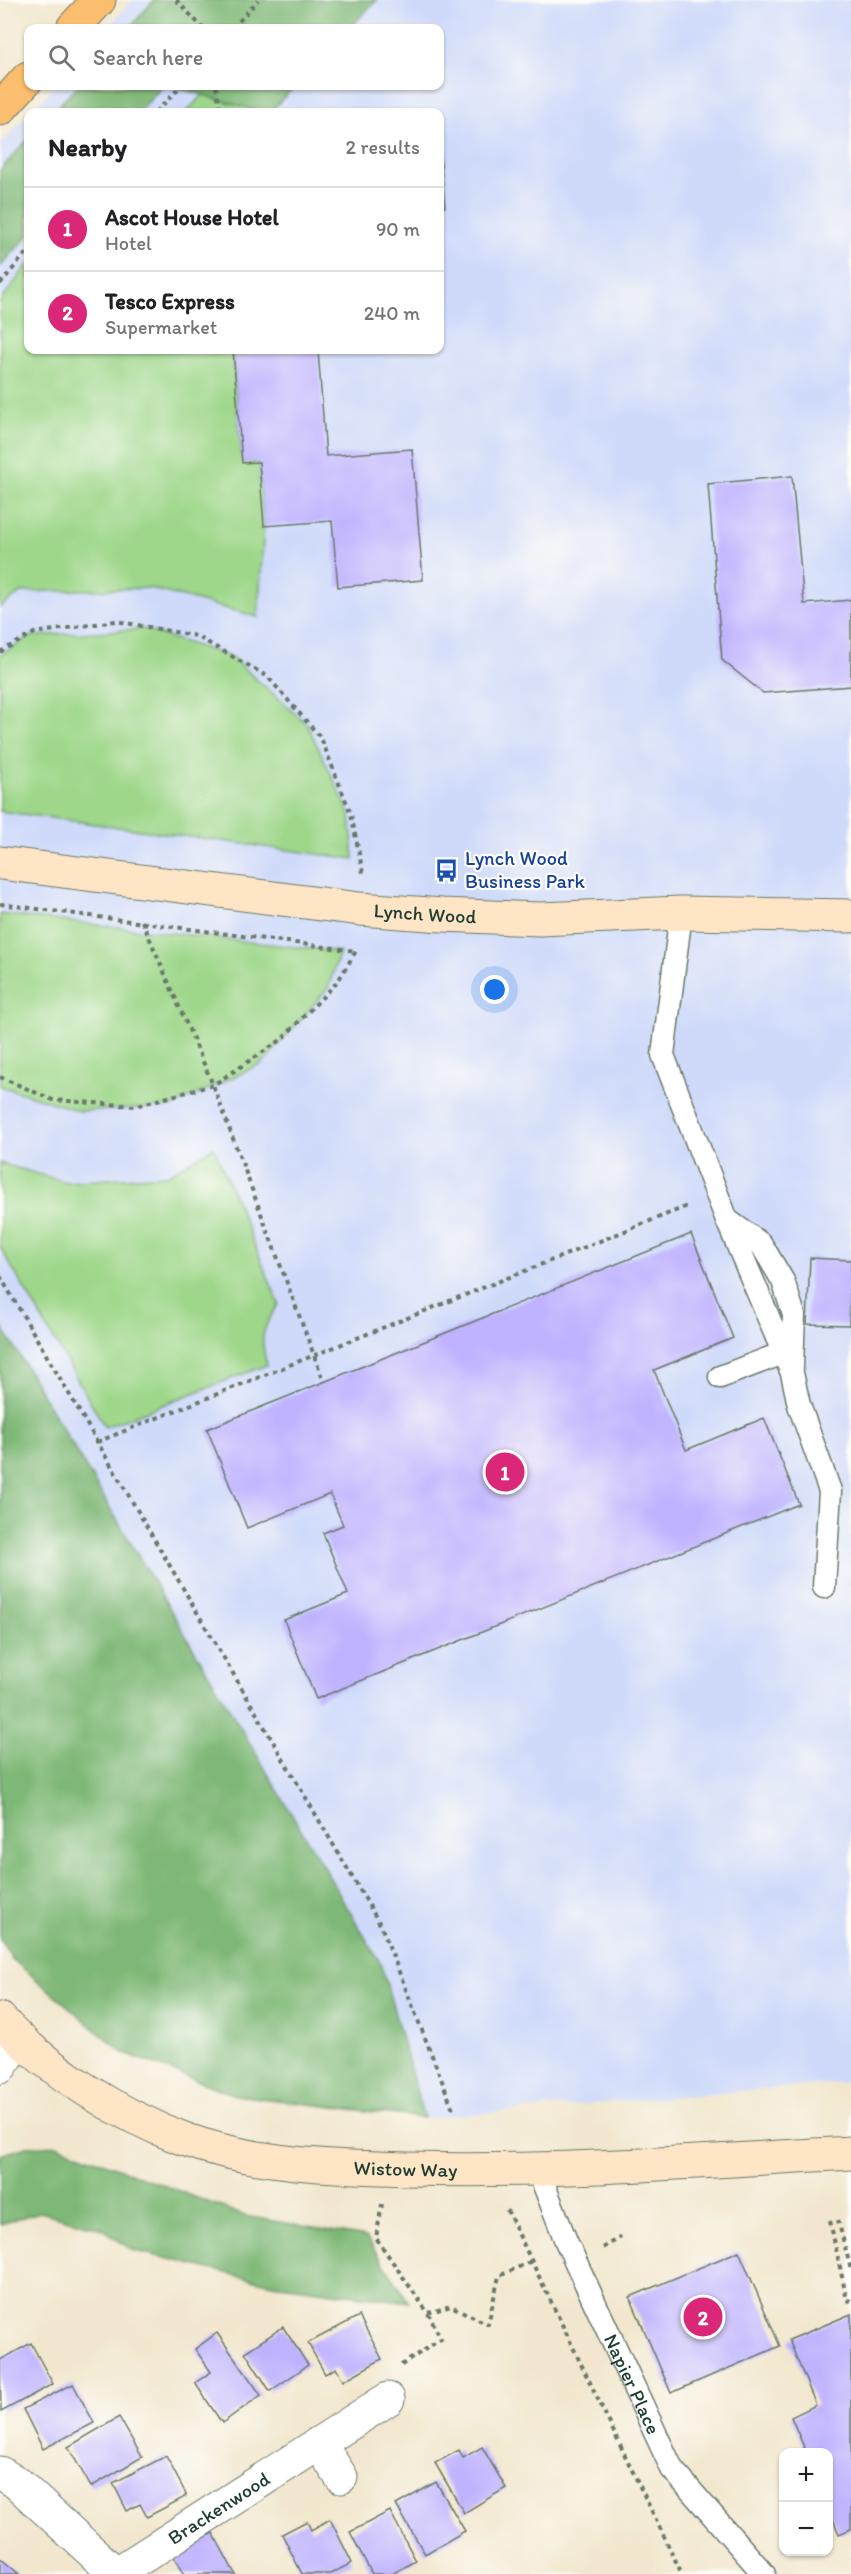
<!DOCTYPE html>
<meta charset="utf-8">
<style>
:root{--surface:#fff;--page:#f6f6f6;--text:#202124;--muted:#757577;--line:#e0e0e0;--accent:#db2777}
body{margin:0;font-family:Itim,sans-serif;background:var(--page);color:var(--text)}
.controls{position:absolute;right:18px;bottom:18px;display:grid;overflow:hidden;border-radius:12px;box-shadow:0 2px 4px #0004}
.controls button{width:54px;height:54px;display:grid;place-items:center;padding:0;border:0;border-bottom:2px solid var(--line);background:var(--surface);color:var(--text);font:30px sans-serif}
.you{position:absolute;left:495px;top:990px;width:21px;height:21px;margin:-15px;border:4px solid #fff;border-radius:50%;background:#1a73e8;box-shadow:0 0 0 9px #1a73e833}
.badge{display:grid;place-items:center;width:39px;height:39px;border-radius:50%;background:var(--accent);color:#fff;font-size:20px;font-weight:700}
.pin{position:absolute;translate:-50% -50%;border:3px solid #fff;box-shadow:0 2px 6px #0006}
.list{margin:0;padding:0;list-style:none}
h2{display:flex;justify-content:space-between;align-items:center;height:78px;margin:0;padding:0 24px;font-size:26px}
h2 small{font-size:20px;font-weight:400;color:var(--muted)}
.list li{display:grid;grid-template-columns:39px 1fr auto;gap:18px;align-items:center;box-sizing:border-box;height:84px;padding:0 24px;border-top:2px solid var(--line)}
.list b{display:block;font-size:22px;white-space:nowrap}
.list p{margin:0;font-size:20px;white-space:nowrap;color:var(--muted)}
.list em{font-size:20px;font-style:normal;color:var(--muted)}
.icon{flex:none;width:33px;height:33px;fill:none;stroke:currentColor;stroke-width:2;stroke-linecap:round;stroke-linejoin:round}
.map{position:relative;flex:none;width:851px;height:2574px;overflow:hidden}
.search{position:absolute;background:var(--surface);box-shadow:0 2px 4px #0004;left:24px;top:24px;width:420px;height:66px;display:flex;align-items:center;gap:15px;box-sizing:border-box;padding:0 21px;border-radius:12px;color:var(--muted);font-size:22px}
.panel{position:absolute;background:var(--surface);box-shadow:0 2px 4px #0004;left:24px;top:108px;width:420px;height:246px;border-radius:12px}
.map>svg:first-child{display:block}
</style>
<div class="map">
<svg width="851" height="2574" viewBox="0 0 851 2574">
<rect width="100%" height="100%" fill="#fdfcf7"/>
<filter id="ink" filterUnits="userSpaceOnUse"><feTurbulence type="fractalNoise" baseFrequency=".0167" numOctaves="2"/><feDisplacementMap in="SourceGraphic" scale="12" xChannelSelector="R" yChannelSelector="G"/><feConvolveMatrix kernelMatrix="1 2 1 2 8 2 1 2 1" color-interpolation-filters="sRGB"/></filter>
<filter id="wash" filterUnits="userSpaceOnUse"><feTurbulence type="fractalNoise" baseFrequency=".008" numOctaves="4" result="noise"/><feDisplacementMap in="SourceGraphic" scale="24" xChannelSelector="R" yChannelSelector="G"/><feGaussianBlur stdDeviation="1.35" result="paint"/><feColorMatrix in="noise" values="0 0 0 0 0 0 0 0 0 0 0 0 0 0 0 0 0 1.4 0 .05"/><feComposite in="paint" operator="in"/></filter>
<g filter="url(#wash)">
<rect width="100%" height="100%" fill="#f2e7ce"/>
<path fill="#cfdafa" d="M133 0H851V2082L424 2118 381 1964 0 1323V145L28 115V350H440V112H30L55 86H440V28H107Z"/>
<path fill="#9ed78a" stroke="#5e8a5f" stroke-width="1.5" d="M203 95 262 112H186Z
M28 264V350H232L242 463 259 462 264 526 258 617 149 588 22 592 0 607V302Z
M143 629 231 657 307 724 350 814 354 859 0 811V655L32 636Z
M0 914 340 952 328 988 263 1063 171 1107 79 1111 0 1086Z
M214 1147 279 1304C262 1328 259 1337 267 1365L105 1427 0 1247V1163L66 1182 167 1175Z"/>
<path fill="#7eb876" stroke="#4e7a55" stroke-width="1.5" d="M154 0H377L350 28H129Z
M77 86H163L139 112H53Z
M172 86H295L270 112H262Z
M28 139V236L0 267V170Z
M0 1323 381 1964 424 2118 235 2095 122 2052 12 1959 0 1939Z
M57 2145 245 2216 366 2237 409 2302 272 2284 132 2250 102 2229 40 2212 0 2224V2155L26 2147Z"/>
<g id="blocks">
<path fill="#bfb3ff" d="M440 156 445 207H440Z
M233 350H318L326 456 412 449 423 580 338 587 332 521 264 526 259 462 242 463Z
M792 476 804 604 851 600V686L763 693 722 660 708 484Z
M691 1234 733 1338 654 1370 686 1450 764 1418 799 1504 316 1699 284 1620 348 1594 323 1533 343 1525 330 1494 247 1528 207 1429Z
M810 1258 851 1260 849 1325 807 1324Z
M739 2251 780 2346 671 2393 630 2297Z
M851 2314V2529L839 2534 828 2507V2452H806L791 2417 816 2405 789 2340Z
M359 2316 382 2359 343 2381 336 2368 325 2374 308 2343Z
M283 2327 308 2365 270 2391 245 2352Z
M217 2333 261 2395 222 2423 195 2383 211 2372 195 2349Z
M31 2343 53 2384 1 2412 0 2360Z
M73 2384 94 2423 43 2449 23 2409Z
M119 2417 142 2457 91 2487 68 2447Z
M482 2447 506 2488 464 2513 435 2463 459 2450 463 2458Z
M166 2456 187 2496 147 2517 140 2504 127 2511 113 2483Z
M436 2482 465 2531 425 2554 396 2505Z
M390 2511 416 2561 392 2574H372L350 2532Z
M330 2519 352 2563 330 2574H302L282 2534 307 2521 311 2530Z
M213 2533 235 2574H183L173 2555Z
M0 2558 19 2574H0Z"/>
</g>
</g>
<g filter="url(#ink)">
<use href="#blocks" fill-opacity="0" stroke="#69786a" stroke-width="1.5"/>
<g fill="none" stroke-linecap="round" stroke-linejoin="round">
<defs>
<g id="lane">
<path d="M681 913 663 1055 727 1220 792 1373 799 1405 830 1491 824 1587"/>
<path d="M727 1220 761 1244 783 1281 794 1315 792 1367"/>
<path d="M720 1377 783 1353"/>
<path id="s1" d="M538 2170 566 2241 672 2469 764 2574"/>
</g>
<g id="street">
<path d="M0 2067 19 2040"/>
<path d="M319 2443 341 2477"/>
<path d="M0 2473 17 2483 116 2574"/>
<path id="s2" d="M116 2574 388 2399"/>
</g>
<g id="secondary">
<path id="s3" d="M0 863 360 909 442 915 540 919 681 913 851 916"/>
<path id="s4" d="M0 2019C48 2071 117 2114 184 2139 255 2165 333 2167 408 2169 556 2173 703 2161 851 2153"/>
</g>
<path id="primary" d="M73 28 99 0
M0 109 28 78"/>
</defs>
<use href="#lane" stroke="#69786a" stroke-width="25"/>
<use href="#street" stroke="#69786a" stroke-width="35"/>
<use href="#secondary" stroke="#69786a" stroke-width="35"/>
<use href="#primary" stroke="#69786a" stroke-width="35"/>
<path stroke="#69786a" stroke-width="4" stroke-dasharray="4.5 4.5" stroke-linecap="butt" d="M176 0 203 28
M233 28 258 0
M216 86 221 112
M156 112 181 86
M0 284 28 251
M0 652 34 633 116 621 196 636 267 676 321 738 351 814 363 873
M0 904 356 951 338 981 281 1040 213 1085 135 1106 53 1100 0 1077
M142 921 213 1085 324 1382
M0 1276 381 1926 453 2109
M97 1442 690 1205
M382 2204 376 2238 428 2313 441 2339 400 2366
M507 2210 682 2574
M838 2220 851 2270
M830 2221 847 2300 851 2301
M603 2248 621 2237
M428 2313 451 2306 488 2324 499 2276 532 2261"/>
<use href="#lane" stroke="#fff" stroke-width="22"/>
<use href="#street" stroke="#fff" stroke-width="33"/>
<use href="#secondary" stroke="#fde5c5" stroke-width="33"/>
<use href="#primary" stroke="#fbbd6e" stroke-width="33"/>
</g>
</g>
<defs>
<symbol id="bus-bare" viewBox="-9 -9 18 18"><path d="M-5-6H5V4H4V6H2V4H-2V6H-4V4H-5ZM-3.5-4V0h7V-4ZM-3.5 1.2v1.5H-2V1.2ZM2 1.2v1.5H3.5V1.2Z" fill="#1a4fb4" stroke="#fdfcf7" stroke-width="2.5" paint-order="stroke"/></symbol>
</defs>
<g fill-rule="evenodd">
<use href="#bus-bare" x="430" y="854" width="33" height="33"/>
</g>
<g text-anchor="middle" stroke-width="4.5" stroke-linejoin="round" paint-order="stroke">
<g font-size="20" fill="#164399" stroke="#fdfcf7" text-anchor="start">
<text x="465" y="865">Lynch Wood<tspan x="465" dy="23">Business Park</tspan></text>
</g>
<g font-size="20" fill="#1f3d34" stroke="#fdfcf7">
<text dy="7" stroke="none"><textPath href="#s3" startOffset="428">Lynch Wood</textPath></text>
<text dy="7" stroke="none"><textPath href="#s4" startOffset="446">Wistow Way</textPath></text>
<text dy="7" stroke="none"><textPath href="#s1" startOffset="234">Napier Place</textPath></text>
<text dy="7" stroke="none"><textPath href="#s2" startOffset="122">Brackenwood</textPath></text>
</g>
</g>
</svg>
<div class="controls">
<button>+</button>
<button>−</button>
</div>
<div class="you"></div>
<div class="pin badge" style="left:505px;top:1472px">1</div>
<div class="pin badge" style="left:703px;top:2317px">2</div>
<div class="search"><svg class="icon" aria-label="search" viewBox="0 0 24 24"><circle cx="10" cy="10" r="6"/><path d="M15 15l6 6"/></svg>Search here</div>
<section class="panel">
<h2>Nearby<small>2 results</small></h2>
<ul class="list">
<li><span class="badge">1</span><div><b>Ascot House Hotel</b><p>Hotel</p></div><em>90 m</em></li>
<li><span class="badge">2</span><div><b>Tesco Express</b><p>Supermarket</p></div><em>240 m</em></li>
</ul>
</section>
</div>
